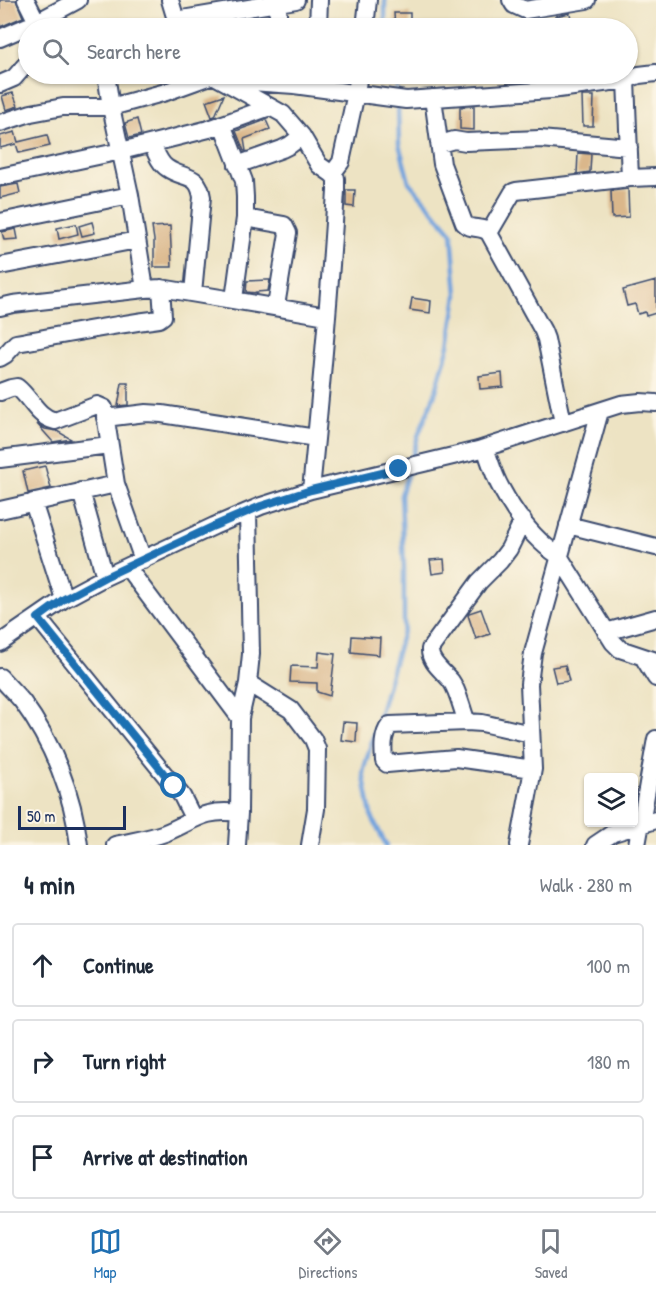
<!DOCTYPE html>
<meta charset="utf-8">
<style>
:root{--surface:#fff;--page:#f2f2f3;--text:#1f2937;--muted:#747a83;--line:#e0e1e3;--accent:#1f6fb2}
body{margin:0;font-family:"Patrick Hand",sans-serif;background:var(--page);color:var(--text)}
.controls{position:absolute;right:18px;bottom:18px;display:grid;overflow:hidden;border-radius:6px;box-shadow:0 2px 4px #0004}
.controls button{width:54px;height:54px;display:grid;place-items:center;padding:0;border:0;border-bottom:2px solid var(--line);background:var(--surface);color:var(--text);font:30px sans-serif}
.scale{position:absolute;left:18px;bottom:15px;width:108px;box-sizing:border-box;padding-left:6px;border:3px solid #1b2f5e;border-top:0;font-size:16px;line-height:21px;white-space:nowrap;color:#1b2f5e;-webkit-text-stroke:4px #fcf5e5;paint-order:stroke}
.stop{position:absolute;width:18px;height:18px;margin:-14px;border:4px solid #1f6fb2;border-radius:50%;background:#fff}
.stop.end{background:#1f6fb2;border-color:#fff;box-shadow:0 2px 6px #0008}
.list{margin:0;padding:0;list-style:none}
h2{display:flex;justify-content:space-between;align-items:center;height:78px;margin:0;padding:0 24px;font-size:26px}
h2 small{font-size:20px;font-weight:400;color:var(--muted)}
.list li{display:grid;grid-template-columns:39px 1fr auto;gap:18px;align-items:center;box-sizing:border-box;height:84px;margin:0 12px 12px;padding:0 12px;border:2px solid var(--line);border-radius:6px}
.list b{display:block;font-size:22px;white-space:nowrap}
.list em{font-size:20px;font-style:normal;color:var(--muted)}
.icon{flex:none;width:33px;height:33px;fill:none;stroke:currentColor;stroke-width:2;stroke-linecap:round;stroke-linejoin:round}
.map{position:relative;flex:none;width:656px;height:845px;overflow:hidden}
.search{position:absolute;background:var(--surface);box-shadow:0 2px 4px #0004;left:18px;right:18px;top:18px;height:66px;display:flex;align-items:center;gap:15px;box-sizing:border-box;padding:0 21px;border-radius:33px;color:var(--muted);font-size:22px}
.sheet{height:366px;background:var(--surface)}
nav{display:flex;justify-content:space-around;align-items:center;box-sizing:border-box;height:84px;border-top:2px solid var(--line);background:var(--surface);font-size:16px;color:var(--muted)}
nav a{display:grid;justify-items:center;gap:3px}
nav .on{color:var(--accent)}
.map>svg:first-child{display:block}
</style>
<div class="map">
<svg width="656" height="845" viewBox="0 0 656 845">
<rect width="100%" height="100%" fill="#fcf5e5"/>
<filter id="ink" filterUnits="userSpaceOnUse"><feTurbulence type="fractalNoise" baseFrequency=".0167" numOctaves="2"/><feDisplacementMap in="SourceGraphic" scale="12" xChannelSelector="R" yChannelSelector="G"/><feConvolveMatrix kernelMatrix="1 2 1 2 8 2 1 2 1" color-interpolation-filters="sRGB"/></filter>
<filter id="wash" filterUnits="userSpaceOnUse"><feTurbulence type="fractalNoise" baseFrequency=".008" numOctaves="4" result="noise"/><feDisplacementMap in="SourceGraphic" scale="24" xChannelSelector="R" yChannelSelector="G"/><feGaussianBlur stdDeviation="1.35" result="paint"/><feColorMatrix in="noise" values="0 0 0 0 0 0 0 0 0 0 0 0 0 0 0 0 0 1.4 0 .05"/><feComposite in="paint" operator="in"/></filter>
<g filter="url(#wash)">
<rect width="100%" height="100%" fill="#ede3c3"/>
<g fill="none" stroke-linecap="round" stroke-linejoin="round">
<path stroke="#72a3dd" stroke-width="4.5" d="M385 0V28
M396 74 397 95
M398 103 399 144 409 182 452 233 457 295 449 345 436 391 418 436 411 461
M386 845 371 815 363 772 404 628V568L401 495 408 472"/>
</g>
<g id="blocks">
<path fill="#dab78b" d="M0 0H16L23 17 0 27Z
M394 13H410V28H395Z
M570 13 572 26 558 28 556 16Z
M13 93 18 106 6 110 2 96Z
M224 95 215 116 212 117 206 101Z
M582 96H594L593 126H583Z
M474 106V130L460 129V107Z
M137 119 141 135 129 138 125 123Z
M266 120 270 129 244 139 246 151H244L236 131Z
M15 132 18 142 47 135 50 146 19 153 16 144 0 148V136Z
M578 153 591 154 590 172 577 174Z
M18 184 20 193 0 198V187Z
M628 189 629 217 612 218 611 191Z
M346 190H355L354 207 346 206Z
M92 222 95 233 82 236 79 226Z
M76 224 78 234 59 239 57 228Z
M170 226 172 267H154V240L152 227Z
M16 229 18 239 4 240 2 232Z
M267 280H270L268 291 256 292 257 293 246 292 247 281Z
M656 281V313L646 316 645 312 638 314 635 304 627 306 623 290Z
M412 298 431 301 430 313 410 310Z
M502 373 503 387 480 389 479 376Z
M122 383H128V405L118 406Z
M37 424 45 429 57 431 71 439 53 442Z
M45 466 51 488 28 493 23 471Z
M444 559 445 572 432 574 430 560Z
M481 609 490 634 476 639 468 615 469 613Z
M352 636 380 638 379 655 351 652Z
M319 652 335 654 330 696 317 692V683L290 682 291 666 318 667Z
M565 665 569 681 556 683 552 667Z
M343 722 357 723 356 742 341 740Z"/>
</g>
</g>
<g filter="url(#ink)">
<use href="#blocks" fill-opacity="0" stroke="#3a4a6d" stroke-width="1.5"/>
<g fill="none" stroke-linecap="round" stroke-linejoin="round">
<defs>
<path id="minor" d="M26 0 37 22
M170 0 176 20 180 28
M511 0 514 5 525 10 587 0
M278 3V28
M176 20 296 0
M318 28 319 0
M365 28 368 0
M0 38 37 22 78 0
M106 74 111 107 130 195 145 289
M211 74 283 114 302 136 319 165 332 174 336 178V191C330 291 321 391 311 490
M626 80 630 178
M225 81H236L294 85 406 100 551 90 626 80 639 75 656 73
M0 84 14 78 28 62
M433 98 442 164 464 223C471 231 482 225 489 233L543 331 546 339 563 423
M0 123 31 113 63 107H111L166 92 213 75
M222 124 244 181 245 197V218L234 299
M152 144C156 152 159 163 167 168 184 180 198 172 202 197L193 293
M440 144 454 140 466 142 540 139 629 147
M237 165 282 149 290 145 302 136
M332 174 341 162 356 93 359 74
M0 177 121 151 209 129 270 107
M245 218 284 225 288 233 276 306
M0 222 130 195
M489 233 513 192 516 191 630 178 656 177
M0 266 137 240
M0 307 13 304 145 289 161 288 327 316
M0 358 5 355 16 343C63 335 111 325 159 319L163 316 161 288
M0 392 11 388 17 387C31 398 37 417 55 421L97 405 104 408 116 484 143 560
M105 418 146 413 162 414 316 438
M485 448C490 461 494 476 501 488 515 514 534 540 559 556L613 642 620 649 656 661
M0 459 109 445
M81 491 105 577
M33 502 64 599
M0 510 116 484
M568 525 656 547
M127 567 240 718
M38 618 182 796 193 818
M606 632 656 618
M0 643 64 599 105 577 214 526 261 506 311 490 478 450 621 404 640 402 656 403
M643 657 656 678
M0 677C7 685 15 693 22 701 53 743 73 794 79 845
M248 683 291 710 313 739 317 749 316 809 310 845
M467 722C462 710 458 690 451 681 443 671 429 662 430 649L479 582 500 561 509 549 523 520
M531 734 482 723 467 722 390 725C382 735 383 749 384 761L387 764 456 758 533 769
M115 845C131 841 149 839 165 833 194 821 204 808 239 813
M237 845 239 813 240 718 248 683 251 654 248 512
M519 845 533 769 529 684 533 653 600 411
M595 845 613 833 656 820
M637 845 656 739"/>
</defs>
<use href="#minor" stroke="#3a4a6d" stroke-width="20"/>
<use href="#minor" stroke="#fff" stroke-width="16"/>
</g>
</g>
<g fill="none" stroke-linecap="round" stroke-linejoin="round" filter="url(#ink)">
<path stroke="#1f6fb2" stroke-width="8" d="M174 786 38 618 64 599 105 577 214 526 261 506 311 490 399 469"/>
</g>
</svg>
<div class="controls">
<button><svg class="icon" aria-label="layers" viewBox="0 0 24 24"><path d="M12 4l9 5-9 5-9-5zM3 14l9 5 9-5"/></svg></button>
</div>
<div class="scale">50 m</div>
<div class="stop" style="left:174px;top:786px"></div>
<div class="stop end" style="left:399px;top:469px"></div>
<div class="search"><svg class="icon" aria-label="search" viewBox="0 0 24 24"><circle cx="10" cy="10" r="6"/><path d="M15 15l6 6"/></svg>Search here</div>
</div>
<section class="sheet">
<h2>4 min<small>Walk · 280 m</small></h2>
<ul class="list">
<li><svg class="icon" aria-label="ahead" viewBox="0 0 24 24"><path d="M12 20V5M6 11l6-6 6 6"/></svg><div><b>Continue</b></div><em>100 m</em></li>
<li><svg class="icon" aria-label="right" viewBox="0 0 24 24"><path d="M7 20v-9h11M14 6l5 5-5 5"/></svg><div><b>Turn right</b></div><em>180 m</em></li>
<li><svg class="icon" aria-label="arrive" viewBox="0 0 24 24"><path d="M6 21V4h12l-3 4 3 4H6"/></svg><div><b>Arrive at destination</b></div></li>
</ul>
</section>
<nav>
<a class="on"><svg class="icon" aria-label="map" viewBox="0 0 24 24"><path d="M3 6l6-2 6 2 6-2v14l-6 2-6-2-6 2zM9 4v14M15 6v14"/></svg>Map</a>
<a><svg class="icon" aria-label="directions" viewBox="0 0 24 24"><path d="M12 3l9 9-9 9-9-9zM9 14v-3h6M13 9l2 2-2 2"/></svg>Directions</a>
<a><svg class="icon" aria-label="saved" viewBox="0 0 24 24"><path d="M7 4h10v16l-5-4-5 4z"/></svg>Saved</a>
</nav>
